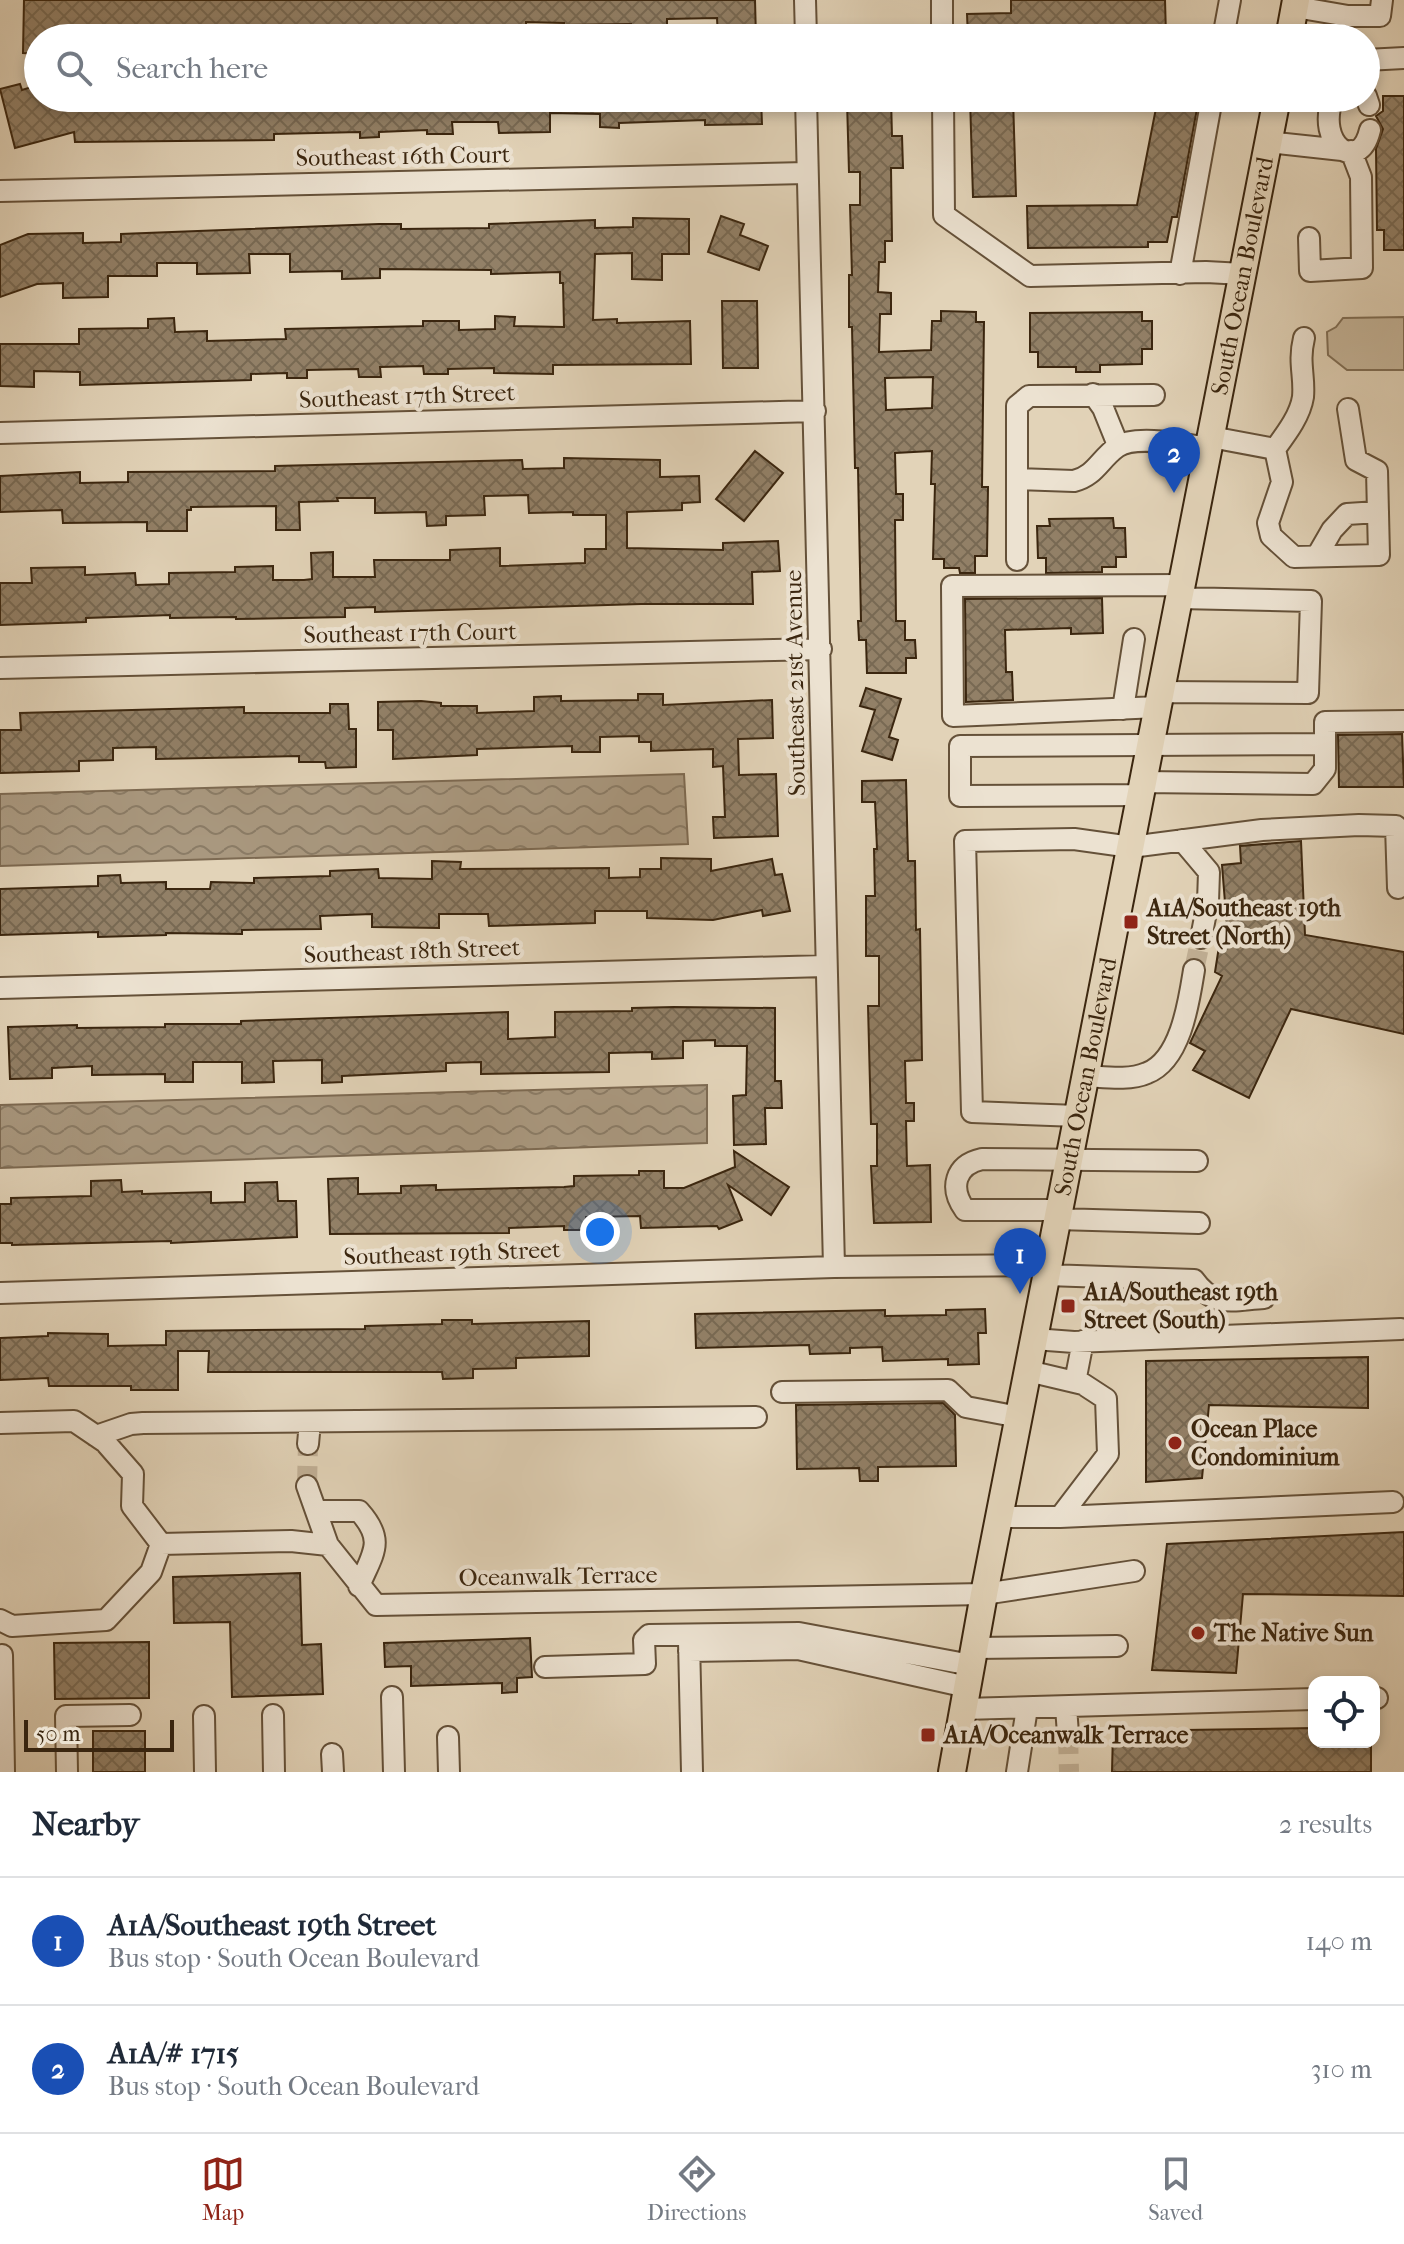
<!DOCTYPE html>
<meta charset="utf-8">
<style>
:root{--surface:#fff;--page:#f6f6f7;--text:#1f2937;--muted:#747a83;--line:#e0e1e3;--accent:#8f2418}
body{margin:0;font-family:"IM FELL French Canon",serif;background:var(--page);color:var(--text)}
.controls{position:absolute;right:24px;bottom:24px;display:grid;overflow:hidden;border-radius:16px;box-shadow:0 4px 12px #0003}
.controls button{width:72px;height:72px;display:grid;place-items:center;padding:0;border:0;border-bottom:2px solid var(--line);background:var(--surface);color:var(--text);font:40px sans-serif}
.scale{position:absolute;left:24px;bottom:20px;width:150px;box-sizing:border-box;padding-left:8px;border:4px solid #3b260f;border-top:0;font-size:22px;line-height:28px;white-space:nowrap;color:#3b260f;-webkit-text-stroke:6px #ece2d1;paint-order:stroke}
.you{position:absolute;left:600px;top:1232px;width:28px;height:28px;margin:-20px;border:6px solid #fff;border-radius:50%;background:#1a73e8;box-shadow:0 0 0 12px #1a73e833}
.badge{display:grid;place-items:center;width:52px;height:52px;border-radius:50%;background:var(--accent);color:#fff;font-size:26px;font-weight:700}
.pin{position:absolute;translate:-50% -66px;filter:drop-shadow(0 2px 4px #0008)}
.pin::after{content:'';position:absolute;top:42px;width:28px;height:24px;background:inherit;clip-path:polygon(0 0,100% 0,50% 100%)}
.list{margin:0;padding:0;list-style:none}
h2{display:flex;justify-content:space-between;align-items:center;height:104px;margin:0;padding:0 32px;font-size:34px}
h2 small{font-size:26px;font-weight:400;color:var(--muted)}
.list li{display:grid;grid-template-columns:52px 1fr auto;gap:24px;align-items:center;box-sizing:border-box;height:128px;padding:0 32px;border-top:2px solid var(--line)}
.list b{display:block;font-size:30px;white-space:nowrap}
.list p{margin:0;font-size:26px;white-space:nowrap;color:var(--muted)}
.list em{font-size:26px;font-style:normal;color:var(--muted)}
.icon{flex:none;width:44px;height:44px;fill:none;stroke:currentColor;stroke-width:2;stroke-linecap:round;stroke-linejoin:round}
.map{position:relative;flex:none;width:1404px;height:1772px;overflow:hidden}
.search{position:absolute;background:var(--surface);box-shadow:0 4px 12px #0003;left:24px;right:24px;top:24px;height:88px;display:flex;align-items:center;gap:20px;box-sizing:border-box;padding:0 28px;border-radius:44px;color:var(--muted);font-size:30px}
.sheet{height:360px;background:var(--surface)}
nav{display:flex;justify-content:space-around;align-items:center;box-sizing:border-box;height:112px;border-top:2px solid var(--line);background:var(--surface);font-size:22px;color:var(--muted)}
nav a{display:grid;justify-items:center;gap:4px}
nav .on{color:var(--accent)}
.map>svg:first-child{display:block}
</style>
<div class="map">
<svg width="1404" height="1772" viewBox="0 0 1404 1772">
<defs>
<pattern id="water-waves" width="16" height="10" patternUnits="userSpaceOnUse" patternTransform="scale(2)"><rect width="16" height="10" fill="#a9987f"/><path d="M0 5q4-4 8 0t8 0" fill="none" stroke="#8b7c66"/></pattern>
<pattern id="building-cross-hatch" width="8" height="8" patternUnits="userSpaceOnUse" patternTransform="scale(2)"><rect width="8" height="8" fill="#928067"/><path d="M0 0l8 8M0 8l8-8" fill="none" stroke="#786953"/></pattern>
</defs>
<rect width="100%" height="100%" fill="#e2d3b8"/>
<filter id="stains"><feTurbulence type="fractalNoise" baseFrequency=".0025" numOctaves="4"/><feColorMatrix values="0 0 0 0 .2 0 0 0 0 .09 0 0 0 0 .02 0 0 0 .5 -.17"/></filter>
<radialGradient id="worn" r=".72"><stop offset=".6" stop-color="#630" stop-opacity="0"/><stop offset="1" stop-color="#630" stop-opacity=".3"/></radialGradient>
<path fill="#c6b69b" stroke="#806e55" stroke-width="2" d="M1404 317V370H1347L1328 355 1327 332 1336 327 1343 318Z"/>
<path fill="url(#water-waves)" stroke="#7d6a52" stroke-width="2" d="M684 774 688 844 0 866V794Z
M707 1085V1143L0 1168V1105Z"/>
<path fill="url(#building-cross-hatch)" stroke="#3b260f" stroke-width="2" fill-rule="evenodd" d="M24 0H755L756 38H718L717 18 667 19V28L631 29V24L564 25V23L526 22V35H494V25L413 26V31L357 33V28L320 29V38H38V54L23 53Z
M1011 0H1165L1166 35 968 38 967 14 1011 13Z
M20 84 22 90 38 85V98H117V111L154 110V98H183L184 108 229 107V98H761L762 124 705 125V120L619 123V128L600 127V114L550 113V132L499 133 498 122H452L453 134H427V130L379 132V137L360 138V132L274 134V140L75 142 74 132 15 148 0 89Z
M1383 96H1404V250H1384V230H1377L1376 149 1383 129 1376 116 1383 111Z
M858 98H891L892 136H902L903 168H891L892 241H885V262H879L878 292 891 293V314H880L879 352 931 350 932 321H941V311L976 312V322H984L982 487H988L987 556H975V573H960L959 568H944V559H933L935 484H931L932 451 895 453 896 494H903V520H895L896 621H905V640H915L916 658H906V673H867L866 640H859L858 621H861L858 468H855L852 327H849V275H852L850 205H860V172H849L847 101H858ZM933 377 932 408 886 410 885 378Z
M970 98H1013L1016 196 973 197Z
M1158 98H1199L1177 217H1172L1167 242H1148V247L1028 248 1027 206 1137 205Z
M721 216 744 224 740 235 768 246 759 270 708 252Z
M633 218 689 219V254H662V280L632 279V253L595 254 593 320 617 319V323L690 321 691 364 553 365V374L494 373V368L448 369V374H424L423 366 380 367 381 377H359L358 369 307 370V378H287V373L251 374V380L80 385V372L34 371V387L0 386V344H79V329L148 328V319L174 318 175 332 207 331V341L286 339 285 329 423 326V321H459V330L495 329V316L515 317 514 326 564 327 563 283H560V272L491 274V270L380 269V278L342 279V271L290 272V254H249L250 273 197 274V263H157V276H108V297L63 298V283L37 284 0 297V245L28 234 83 233V243L121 242V234L379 224H401V229L489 228V224L595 220V228L633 227Z
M722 301H757L758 368H723Z
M1142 312V321H1152V349H1142V364L1100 365V372H1076V367H1038V352H1030V313Z
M755 451 783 473 744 521 716 499Z
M564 458 660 460V477L699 476 700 502 682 503V510L627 512V548L723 550V543L778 541 780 571 752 572 753 604H641L375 612V607L345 608V617L236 619V617L170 618V615L86 618V622L0 625V583H32L31 568 85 567V575L135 573 136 585 169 584V573L235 572V567L273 566V580H304L312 579 311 553 333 552V577H375L374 560H450V550L500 548V566L585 563V549H606V515H573V512L529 513 528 495 484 496 485 515 446 516V525L427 526 426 512 375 513V498H337L338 501 299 502 300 530H276V506L191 507V510H187V531H147V522L63 523 62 510 0 512V476L80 472V483L128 482V472L275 471V466L522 460 523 469 564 468Z
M1113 518 1114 528H1125L1126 557H1116V567H1102V572L1046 573V558H1038L1037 526H1050L1049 519Z
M1102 598 1103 633 1071 634V628L1005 630 1006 672H1012L1013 700 966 702 965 599Z
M866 688 901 699 889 737 898 740 892 760 862 751 875 710 860 706Z
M638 694H663V705L772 700 773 738 738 739 739 775 776 774 778 836 714 838 713 817H725L723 766 713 767V749L651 751V742H639V736L600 737V752H572V746L477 749V755L393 759V730H378V702L421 701 441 703V706H477V713L534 711V697L561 696V701L638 700Z
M330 704H348L349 729H356V767L326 768 325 762H299V756L156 759V747L113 748V760L79 761V771L0 773V730H21L20 713 244 707V713H330Z
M1402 734 1404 787H1339L1338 735Z
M906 780 908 861H915L916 930 920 929 922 1060 905 1061 906 1103H914V1121H906L907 1166 930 1165 931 1222 874 1223 871 1166H877V1124H871L868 1006H879V956H866V896H875L874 849H877L875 802H862V781Z
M1301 841 1305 935 1404 952V1034L1291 1009 1249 1098 1193 1070 1205 1051 1190 1043 1222 976 1215 972 1220 940H1228L1222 865 1241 863 1240 846Z
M661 858 711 859V871L772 859 775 875 782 874 790 911 763 916 762 910 713 920 647 918V911H595V923L489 926 488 914H439V928L372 927V914L320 916 321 929 242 930V934L166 933V935L98 937V932L0 935V889L98 886V876L120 875 121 883 166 882V889H210L211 882 254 883V878L330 876V871L378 869 379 878 432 879V861L461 862 460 869 609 868V878L640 877V869H661Z
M674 1007 775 1008V1081H781L782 1108H765L766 1144 734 1145 733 1096 746 1095 747 1046H715V1040L683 1041V1058L652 1059V1052L609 1053V1072L481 1074V1062L446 1063V1071L342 1076V1082L322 1083V1060L273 1061 274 1082 242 1083V1062H193V1082H165V1074L92 1075V1066L52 1068V1078L10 1079 8 1027 77 1025V1028L165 1027V1024H241V1021L508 1012V1039L555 1037V1012L632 1011V1008Z
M734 1151 789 1187 771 1215 728 1185 742 1220 719 1229 717 1226 641 1228 640 1216 586 1217V1230H564V1226L509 1228V1233L330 1234 328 1179 358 1178V1194L401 1193V1186L436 1185V1190L564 1187 574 1186V1176L639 1175V1171H664V1188H684L735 1167Z
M121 1180 122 1192 142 1191V1194L211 1192V1203L245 1202V1183L277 1182 278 1201H296L297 1237 171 1243V1241L12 1245V1243H0V1204H11V1198L91 1196V1181Z
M985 1309 986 1333H978L979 1364 948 1365V1359L883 1361 882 1347 850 1348V1353L810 1354 809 1345 696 1348 695 1314 885 1310V1316L946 1315V1310Z
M442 1320H472V1324L589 1321V1356L516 1358V1368L473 1369V1378L443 1379 442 1372H208L209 1351H178V1390H131V1386H49L48 1378 0 1380V1338L48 1336V1333L108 1334V1346L166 1345V1331L365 1329V1326L442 1324Z
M1368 1357V1408L1209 1405 1202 1478 1146 1482V1361Z
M943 1403 955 1415 956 1466 878 1467V1481H860L859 1468 797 1469 796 1405Z
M1404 1532V1596L1243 1594 1236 1673 1152 1670 1167 1544Z
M300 1573 302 1645 321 1644 323 1694 232 1697 230 1622 174 1623 173 1577Z
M530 1638 532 1677 517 1678V1692L502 1693V1683L411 1686V1666L385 1667 384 1643Z
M149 1642V1698L55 1699 54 1643Z
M1314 1728V1742H1371V1772H1112L1113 1731Z
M93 1731H145V1772H93Z"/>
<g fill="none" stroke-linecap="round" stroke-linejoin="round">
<path stroke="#c1b096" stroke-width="20" stroke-dasharray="20 10" stroke-linecap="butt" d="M1194 970 1201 938
M307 1486 308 1444
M1068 1734 1069 1772"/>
<defs>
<path id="minor" d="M805 0 806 38
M942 0V38
M1295 7 1348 16H1380L1382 0
M1223 38 1230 0
M1366 60 1404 58
M1366 96 1369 105
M806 98 834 1267
M943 98 944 215 1030 276 1206 272 1243 274
M1333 98C1315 144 1359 176 1370 130
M1268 142 1342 150
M0 191 806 173
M1309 238 1310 271 1362 268 1361 177 1351 151
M1180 274 1212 98
M1093 394 1103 408 1118 445
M0 433 815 411
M1211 437 1275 449 1282 482 1268 523 1271 536 1294 557 1379 555 1377 471 1356 460 1348 409
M1275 449C1286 434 1300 416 1303 397 1305 376 1298 363 1304 338
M1017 479 1074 481C1095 476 1100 459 1117 447 1135 434 1187 445 1209 448
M1317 556 1332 530 1347 514 1378 512
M1017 560V406L1029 396 1154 395
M0 668 821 649
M1161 692 1308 693 1311 601 1179 598
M1158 707 953 716 952 586 1182 585
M1123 709 1134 639
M1325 744V722L1404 721
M1141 795 960 796V746L1325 744V769L1313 784 1143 782
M1182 840 1209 872 1208 902 1201 938
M0 988 825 966
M1086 1076C1105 1077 1129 1081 1147 1073 1181 1060 1189 1001 1194 970
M1078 1116 972 1112 965 841 1074 839 1131 847 1262 830 1359 825 1396 826 1398 888
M1059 1210H965C949 1188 955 1165 982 1159L1197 1161
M1057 1219 1199 1223
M1047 1275 1194 1280C1214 1308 1232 1300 1264 1298
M0 1293 834 1267 1049 1265
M1034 1339 1074 1342 1401 1329
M1075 1382 1083 1341
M782 1392 948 1390 966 1407 1019 1417
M0 1423 74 1421 105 1442 133 1474 132 1506 161 1544
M96 1436 131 1424 143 1423 756 1417
M308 1444 310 1422
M307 1486 328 1545 376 1605 984 1594 1134 1571
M317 1511H359C386 1541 373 1553 359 1586
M999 1517H1060L1108 1454 1106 1399 1083 1384 1028 1371
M1060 1517 1393 1502
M161 1544 291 1541 328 1545
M0 1620 12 1626 106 1620 151 1572 161 1544
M689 1641 692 1772
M974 1648 1117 1646
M689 1651 798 1649 967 1687
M2 1655 4 1772
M545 1667 645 1664 644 1640 649 1635 799 1633 971 1665
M392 1697 394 1772
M1374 1698H1377
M1066 1707 1068 1734
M964 1709 1314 1699
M273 1715 274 1772
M204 1716 205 1772
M448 1737 449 1772
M332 1754 333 1772
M67 1772 66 1716 130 1715
M1017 1772 1027 1708"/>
<g id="major">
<path d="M1289 38 1296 0"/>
<path id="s1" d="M952 1772 984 1594 1277 98"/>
</g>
</defs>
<use href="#minor" stroke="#655139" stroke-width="24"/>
<use href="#major" stroke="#3b260f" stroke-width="30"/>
<use href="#minor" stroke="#ece2d1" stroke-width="20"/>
<use href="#major" stroke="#e2d3b8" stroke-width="26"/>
</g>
<g fill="#8f2418" stroke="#ece2d1" stroke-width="3">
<rect x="1123" y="914" width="16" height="16" rx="4"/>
<rect x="1060" y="1298" width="16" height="16" rx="4"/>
<circle cx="1175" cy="1443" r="8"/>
<circle cx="1198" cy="1633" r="8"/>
<rect x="920" y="1727" width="16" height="16" rx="4"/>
</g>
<g text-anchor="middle" stroke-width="8" stroke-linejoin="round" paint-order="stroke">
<g font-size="24" fill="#3b260f" stroke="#ece2d1">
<text transform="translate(403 156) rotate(-1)" y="8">Southeast 16th Court</text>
<text dy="8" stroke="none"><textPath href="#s1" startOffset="1524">South Ocean Boulevard</textPath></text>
<text transform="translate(407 396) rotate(-2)" y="8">Southeast 17th Street</text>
<text transform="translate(410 633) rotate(-1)" y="8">Southeast 17th Court</text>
<text transform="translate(795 683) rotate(-91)" y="8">Southeast 21st Avenue</text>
<text transform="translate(412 951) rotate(-2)" y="8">Southeast 18th Street</text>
<text dy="8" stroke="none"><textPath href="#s1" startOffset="708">South Ocean Boulevard</textPath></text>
<text transform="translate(452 1253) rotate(-2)" y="8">Southeast 19th Street</text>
<text transform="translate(558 1576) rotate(-1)" y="8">Oceanwalk Terrace</text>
</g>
<g font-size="24" font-weight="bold" fill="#3b260f" stroke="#ece2d1" text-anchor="start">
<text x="1147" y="916">A1A/Southeast 19th<tspan x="1147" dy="28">Street (North)</tspan></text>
<text x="1084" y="1300">A1A/Southeast 19th<tspan x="1084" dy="28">Street (South)</tspan></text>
<text x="1191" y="1437">Ocean Place<tspan x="1191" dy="28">Condominium</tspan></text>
<text x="1214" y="1641">The Native Sun</text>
<text x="944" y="1743">A1A/Oceanwalk Terrace</text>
</g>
</g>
<rect width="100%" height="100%" filter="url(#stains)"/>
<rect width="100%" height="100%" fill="url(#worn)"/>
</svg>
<div class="controls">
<button><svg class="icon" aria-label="locate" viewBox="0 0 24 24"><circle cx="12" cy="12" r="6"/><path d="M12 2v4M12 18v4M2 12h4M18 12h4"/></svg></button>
</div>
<div class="scale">50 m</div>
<div class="you"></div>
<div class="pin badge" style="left:1020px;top:1294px;background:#1a4fb4">1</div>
<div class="pin badge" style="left:1174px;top:493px;background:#1a4fb4">2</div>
<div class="search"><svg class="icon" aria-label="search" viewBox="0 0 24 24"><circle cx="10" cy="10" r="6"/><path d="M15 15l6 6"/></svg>Search here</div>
</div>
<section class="sheet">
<h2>Nearby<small>2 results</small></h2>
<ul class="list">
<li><span class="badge" style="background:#1a4fb4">1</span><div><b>A1A/Southeast 19th Street</b><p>Bus stop · South Ocean Boulevard</p></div><em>140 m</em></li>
<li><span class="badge" style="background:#1a4fb4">2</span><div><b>A1A/# 1715</b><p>Bus stop · South Ocean Boulevard</p></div><em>310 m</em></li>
</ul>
</section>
<nav>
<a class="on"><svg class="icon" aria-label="map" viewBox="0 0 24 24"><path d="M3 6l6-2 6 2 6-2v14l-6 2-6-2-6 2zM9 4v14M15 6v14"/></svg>Map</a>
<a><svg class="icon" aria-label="directions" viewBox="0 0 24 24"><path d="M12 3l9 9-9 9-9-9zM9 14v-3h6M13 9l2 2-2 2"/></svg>Directions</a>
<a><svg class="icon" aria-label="saved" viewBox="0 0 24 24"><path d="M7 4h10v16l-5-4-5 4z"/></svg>Saved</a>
</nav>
